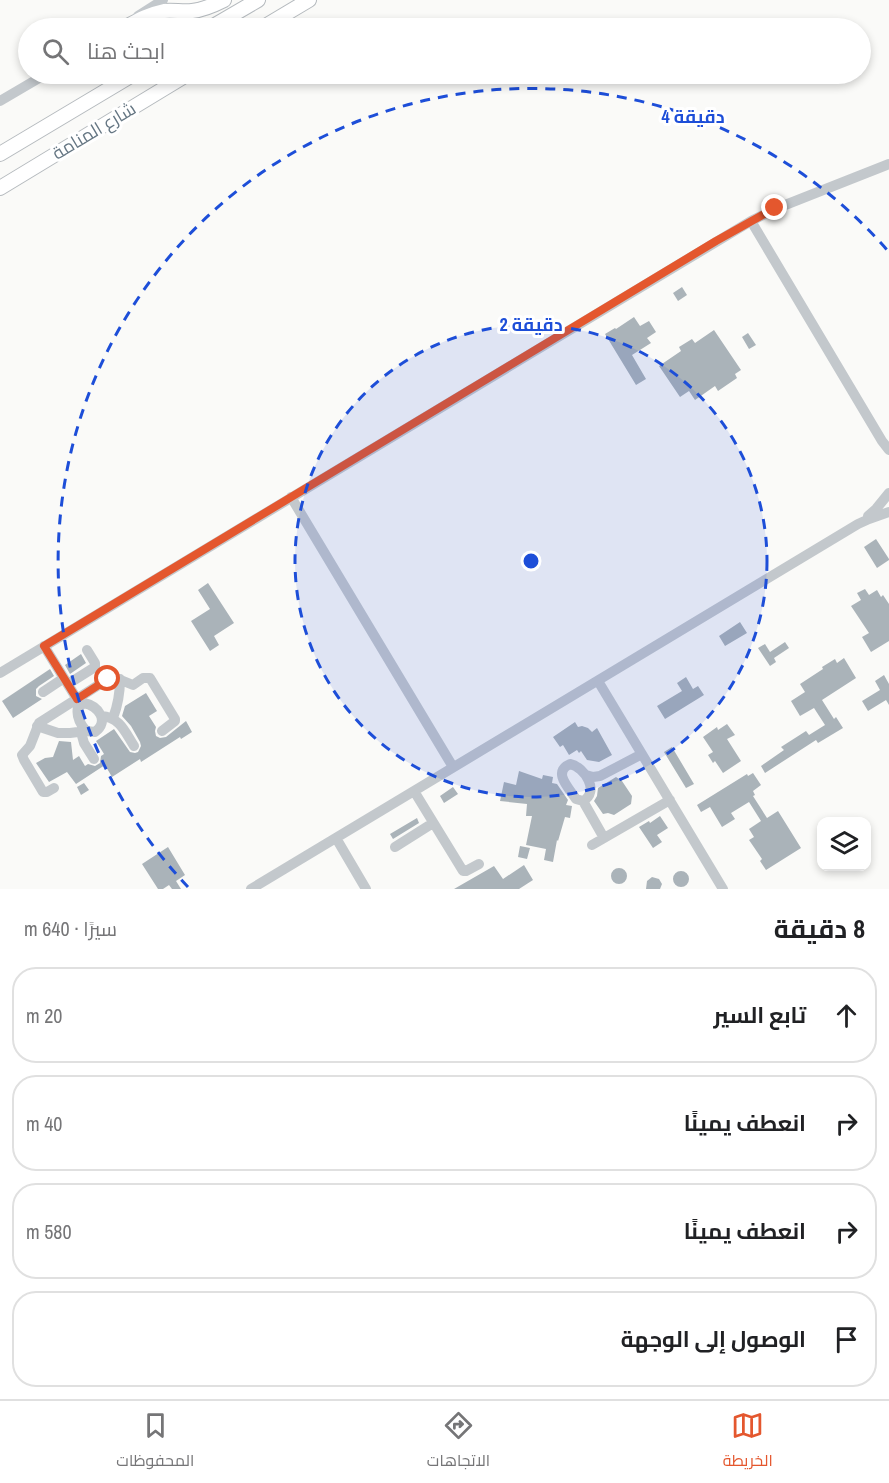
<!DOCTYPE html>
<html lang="ar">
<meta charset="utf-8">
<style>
:root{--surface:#fff;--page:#f6f6f6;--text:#202124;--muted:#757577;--line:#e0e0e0;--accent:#e4572e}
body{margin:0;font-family:"Archivo Narrow",Cairo,sans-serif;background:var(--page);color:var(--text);direction:rtl}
.controls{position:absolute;right:18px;bottom:18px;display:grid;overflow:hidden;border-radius:12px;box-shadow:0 3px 9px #0003}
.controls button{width:54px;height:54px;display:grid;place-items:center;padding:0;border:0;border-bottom:2px solid var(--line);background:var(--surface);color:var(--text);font:30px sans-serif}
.stop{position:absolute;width:18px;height:18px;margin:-14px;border:4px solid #e4572e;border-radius:50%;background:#fff}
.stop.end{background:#e4572e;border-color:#fff;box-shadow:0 2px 6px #0008}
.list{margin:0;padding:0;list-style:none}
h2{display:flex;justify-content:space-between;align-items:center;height:78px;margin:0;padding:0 24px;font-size:26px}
h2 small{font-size:20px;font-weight:400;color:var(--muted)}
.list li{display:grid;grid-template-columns:39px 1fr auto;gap:18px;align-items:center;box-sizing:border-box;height:96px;margin:0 12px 12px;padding:0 12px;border:2px solid var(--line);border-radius:24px}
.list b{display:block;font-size:22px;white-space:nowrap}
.list em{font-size:20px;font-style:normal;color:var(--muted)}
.icon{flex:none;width:33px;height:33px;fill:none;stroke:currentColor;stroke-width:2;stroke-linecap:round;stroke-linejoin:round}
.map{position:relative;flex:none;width:889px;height:889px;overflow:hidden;direction:ltr}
.search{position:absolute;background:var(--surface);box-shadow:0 3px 9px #0003;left:18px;right:18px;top:18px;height:66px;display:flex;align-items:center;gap:15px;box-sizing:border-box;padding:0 21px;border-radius:33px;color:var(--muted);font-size:22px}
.sheet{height:510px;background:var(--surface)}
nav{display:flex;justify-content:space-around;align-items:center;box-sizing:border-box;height:84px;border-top:2px solid var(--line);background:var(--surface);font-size:16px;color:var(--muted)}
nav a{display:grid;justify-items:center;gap:3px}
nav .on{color:var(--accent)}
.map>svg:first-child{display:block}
</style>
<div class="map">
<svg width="889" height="889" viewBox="0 0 889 889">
<rect width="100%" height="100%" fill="#fafaf8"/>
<path fill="#aab3b9" d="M682 287 687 295 678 301 673 293Z
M634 317 640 326 649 321 656 332 647 338 651 343 632 355 646 379 636 385 605 334 615 328 616 329Z
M714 330 741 370 735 374 737 378 718 391 715 386 695 400 689 391 680 397 659 366 681 351 679 347 692 339 695 343Z
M748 333 756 345 749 349 742 337Z
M876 539 889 559V560L877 568 864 547Z
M208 583 234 623 214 636 219 645 210 651 191 621 210 609 198 590Z
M865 589 869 595 877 590 881 597 883 595 889 604V641L871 652 862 637 869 633 851 606 861 600 857 593Z
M740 622 747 633 725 646 719 636Z
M785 642 789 648 774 658 776 662 770 666 758 648 765 644 770 652Z
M81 654 86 663 70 674 65 665Z
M844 658 856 678 822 700 834 719 836 717 843 728 818 743 816 740 765 773 761 766 784 750 781 747 806 731 809 735 825 725 814 708 800 716 791 701 805 692 800 684 823 669 822 667 835 659 837 663Z
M50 669 54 676 39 686 36 689V696L42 699 13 718 2 701Z
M884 675 889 684V705L886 700 868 711 862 701 880 690 875 681Z
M686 677 693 689 698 686 704 695 665 719 657 706 682 691 677 683Z
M146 693 157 711 149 716 156 727 155 731 156 736 160 738 166 737 186 721 192 732 181 739 180 737 141 762 140 759 112 777 105 765 76 784 67 772 49 782 36 763 45 758 53 757 59 741 71 742 73 760 79 756 85 766 88 764 95 766 100 763 101 756 104 754 96 741 114 729 130 752 135 753 138 752 141 746 140 742 131 726 122 716 125 706Z
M575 722 578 727 582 726 588 728 592 732 597 728 612 755 599 762 587 760 581 751 579 753 577 750 569 755 563 745 560 747 553 737Z
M727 724 735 735 727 739 741 761 723 773 715 761 713 763 708 755 713 752 703 737 717 727 718 730Z
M672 747 694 784 686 788 664 752Z
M519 771 542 779 543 775 553 777 552 783 557 784 568 800 566 805 572 806 570 818 565 817 558 841 557 840 553 862 544 860 546 849 526 845 532 816H526L527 804 500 801 504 782 516 785Z
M753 773 761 785 753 791 755 795 753 796 767 818 778 811 801 848 766 870 760 861 762 859 749 840 754 837 749 829 761 821 749 802 731 813 735 819 722 827 710 807 701 812 697 805 747 774 748 776Z
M616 777 619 779 620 778 632 796 631 804 614 815 608 813 603 814 594 801 597 796 598 788Z
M84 783 89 790 81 795 77 787Z
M453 787 458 794 444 803 440 796Z
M660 816 668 828 657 835 662 842 653 848 639 827 649 821 650 823Z
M417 818 419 823 393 839 390 834Z
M520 846 530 848 527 859 518 857Z
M168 847 185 875 176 881 181 889H172L169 885 163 889H158L142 864Z
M524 865 533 880 519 889H454L494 866 503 879Z
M611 876a8 8 0 1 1 16 0a8 8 0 1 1-16 0Z
M673 879a8 8 0 1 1 16 0a8 8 0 1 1-16 0Z
M652 877 659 879 662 884 660 889H646L647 881Z"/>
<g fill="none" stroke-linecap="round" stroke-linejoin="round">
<defs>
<path id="major" d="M124 28C137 21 149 14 164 11 173 10 183 12 192 11 203 10 214 5 224 0
M210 28 258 0
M262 28 309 0
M0 154 134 74
M0 188 188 74"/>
</defs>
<use href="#major" stroke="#b5babe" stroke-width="16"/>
<path stroke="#c3c8cc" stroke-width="10" d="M138 16 163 0
M0 101 46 74
M751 221 882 441 889 450
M291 497 453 767
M868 516 876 509 889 493
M44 646 80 704
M0 673 751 221 775 209 889 164
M598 681 723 889
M68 684 95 667V663L87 650
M43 692 64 678
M101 716C120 717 125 732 134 746
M113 718C118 705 120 693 120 679
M37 726 58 733H70L86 731 95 732C110 721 98 706 84 703L78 707C76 716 80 724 86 731
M81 732 84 743 94 759
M570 764C585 767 600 792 583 801L576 799C569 788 552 772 570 764Z
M586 775 593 777 600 776 642 754
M54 788 47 792H43L24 760 22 755 30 746 39 723 108 679 116 678 133 685 143 678H150L175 719V721L162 731
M414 791 463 871H466L479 864
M583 801 604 838
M336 838 366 889
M592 845 670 800
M395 847 433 823
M251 889 858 524 869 519 889 512"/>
<use href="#major" stroke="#fff" stroke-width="14"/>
</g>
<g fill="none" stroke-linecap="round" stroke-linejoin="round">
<path stroke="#e4572e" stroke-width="8" d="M108 679 77 699 44 646 716 241 775 208"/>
</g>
<circle cx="531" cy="561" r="236" fill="#1d4ed8" fill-opacity=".12"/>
<g fill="none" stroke="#1d4ed8" stroke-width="3" stroke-dasharray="10 8">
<circle cx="531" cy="561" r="236"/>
<path d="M188 887A473 473 0 1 1 888 251"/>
</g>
<g text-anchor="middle" stroke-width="6" stroke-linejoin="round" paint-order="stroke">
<g font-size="18" fill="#657683" stroke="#fff">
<text transform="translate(94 131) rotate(-31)" y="6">شارع المنامة</text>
</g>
</g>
<circle cx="531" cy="561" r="9" fill="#1d4ed8" stroke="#fff" stroke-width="3"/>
<g font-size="18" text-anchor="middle" font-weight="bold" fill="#1d4ed8" stroke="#fff" stroke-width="6" stroke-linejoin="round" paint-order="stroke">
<text x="693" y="123">4 دقيقة</text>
<text x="531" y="331">2 دقيقة</text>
</g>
</svg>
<div class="controls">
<button><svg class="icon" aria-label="layers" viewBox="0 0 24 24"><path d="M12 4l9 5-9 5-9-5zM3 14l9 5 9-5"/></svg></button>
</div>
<div class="stop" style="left:108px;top:679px"></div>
<div class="stop end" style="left:775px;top:208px"></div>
<div class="search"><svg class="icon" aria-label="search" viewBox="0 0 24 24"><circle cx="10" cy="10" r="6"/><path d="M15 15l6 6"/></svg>ابحث هنا</div>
</div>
<section class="sheet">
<h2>8 دقيقة<small>سيرًا · 640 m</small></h2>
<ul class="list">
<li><svg class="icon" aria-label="ahead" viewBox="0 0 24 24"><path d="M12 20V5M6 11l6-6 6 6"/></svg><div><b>تابع السير</b></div><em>20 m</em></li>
<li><svg class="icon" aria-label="right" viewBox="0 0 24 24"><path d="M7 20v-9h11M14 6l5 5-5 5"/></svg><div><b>انعطف يمينًا</b></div><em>40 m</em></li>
<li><svg class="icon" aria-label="right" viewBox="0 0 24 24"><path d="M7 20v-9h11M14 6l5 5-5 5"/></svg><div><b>انعطف يمينًا</b></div><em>580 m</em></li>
<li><svg class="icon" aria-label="arrive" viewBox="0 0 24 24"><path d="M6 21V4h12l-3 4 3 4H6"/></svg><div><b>الوصول إلى الوجهة</b></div></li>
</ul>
</section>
<nav>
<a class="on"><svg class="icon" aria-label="map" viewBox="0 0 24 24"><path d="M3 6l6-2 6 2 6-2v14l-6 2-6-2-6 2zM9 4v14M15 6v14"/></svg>الخريطة</a>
<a><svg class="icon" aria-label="directions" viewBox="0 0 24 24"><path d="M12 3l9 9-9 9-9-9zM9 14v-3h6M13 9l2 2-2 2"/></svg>الاتجاهات</a>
<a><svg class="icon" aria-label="saved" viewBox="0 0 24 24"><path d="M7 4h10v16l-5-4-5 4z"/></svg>المحفوظات</a>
</nav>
